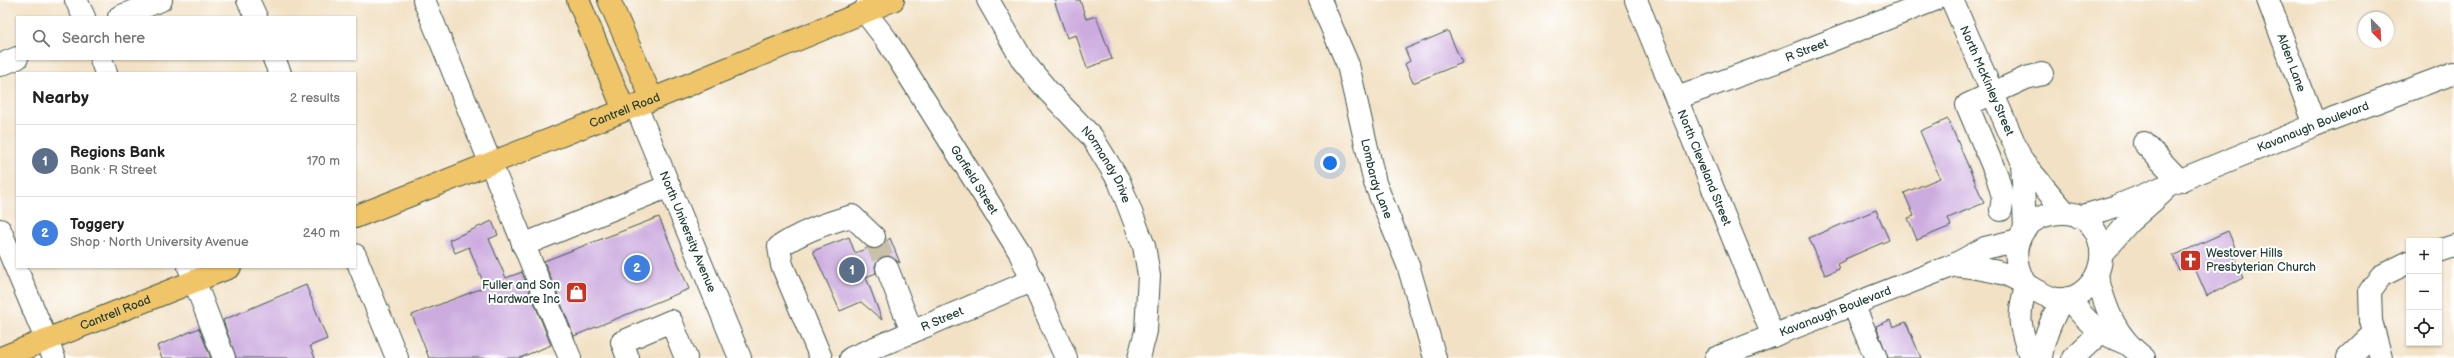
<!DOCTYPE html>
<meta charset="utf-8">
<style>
:root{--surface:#fff;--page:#f2f2f2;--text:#222;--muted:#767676;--line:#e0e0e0;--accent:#c8321e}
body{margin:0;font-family:"Balsamiq Sans",sans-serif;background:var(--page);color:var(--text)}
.controls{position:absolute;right:12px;bottom:12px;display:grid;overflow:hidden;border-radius:0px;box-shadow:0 1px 3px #0004}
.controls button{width:36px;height:36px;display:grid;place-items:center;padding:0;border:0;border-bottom:1px solid var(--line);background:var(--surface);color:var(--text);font:20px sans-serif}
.compass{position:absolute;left:2358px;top:12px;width:36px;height:36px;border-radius:50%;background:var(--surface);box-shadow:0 1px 3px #0004;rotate:156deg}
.you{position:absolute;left:1330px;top:163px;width:14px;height:14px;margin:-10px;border:3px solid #fff;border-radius:50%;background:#1a73e8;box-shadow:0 0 0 6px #1a73e833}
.badge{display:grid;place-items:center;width:26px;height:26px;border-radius:50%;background:var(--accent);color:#fff;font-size:13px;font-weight:700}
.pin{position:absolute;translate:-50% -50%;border:2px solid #fff;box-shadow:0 1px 4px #0006}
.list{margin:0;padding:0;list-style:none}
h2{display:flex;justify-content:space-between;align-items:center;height:52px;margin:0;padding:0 16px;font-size:17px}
h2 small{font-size:13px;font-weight:400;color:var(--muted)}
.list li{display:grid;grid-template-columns:26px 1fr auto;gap:12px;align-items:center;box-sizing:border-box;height:72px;padding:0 16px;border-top:1px solid var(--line)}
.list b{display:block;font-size:15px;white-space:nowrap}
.list p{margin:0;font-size:13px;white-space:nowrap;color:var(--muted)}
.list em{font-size:13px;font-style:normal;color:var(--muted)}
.icon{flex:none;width:22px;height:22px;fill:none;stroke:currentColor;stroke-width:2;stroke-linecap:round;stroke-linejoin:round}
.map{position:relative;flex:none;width:2454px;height:358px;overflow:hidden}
.search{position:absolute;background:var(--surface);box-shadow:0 1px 3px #0004;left:16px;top:16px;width:340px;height:44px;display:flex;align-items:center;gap:10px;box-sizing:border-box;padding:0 14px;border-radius:0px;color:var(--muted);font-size:15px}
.panel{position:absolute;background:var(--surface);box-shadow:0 1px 3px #0004;left:16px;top:72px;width:340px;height:196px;border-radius:0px}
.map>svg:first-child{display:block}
</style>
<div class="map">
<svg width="2454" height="358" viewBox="0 0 2454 358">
<rect width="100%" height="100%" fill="#fff"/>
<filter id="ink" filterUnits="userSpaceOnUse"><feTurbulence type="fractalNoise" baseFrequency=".025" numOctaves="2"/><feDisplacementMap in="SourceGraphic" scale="8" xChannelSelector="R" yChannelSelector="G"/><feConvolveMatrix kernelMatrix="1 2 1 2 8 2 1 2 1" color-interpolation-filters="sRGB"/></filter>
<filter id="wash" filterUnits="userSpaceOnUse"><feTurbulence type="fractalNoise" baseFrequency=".012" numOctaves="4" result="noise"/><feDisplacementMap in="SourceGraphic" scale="16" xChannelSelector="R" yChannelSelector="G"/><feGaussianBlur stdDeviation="0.9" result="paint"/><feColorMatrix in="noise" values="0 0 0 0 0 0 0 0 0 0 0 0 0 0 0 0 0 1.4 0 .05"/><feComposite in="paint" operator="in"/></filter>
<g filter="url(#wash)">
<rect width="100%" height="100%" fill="#f2e1c4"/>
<g id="blocks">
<path fill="#ccabdf" d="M1054 0H1080L1086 19 1096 16 1112 59 1087 68 1076 35 1067 38Z
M1448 31 1462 63 1413 83 1405 64 1410 61 1405 49Z
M1948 119 1984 203 1948 218 1951 226 1917 240 1908 218 1914 216 1904 193 1940 178 1920 131Z
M1876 210 1889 240 1845 259 1846 260 1837 264 1839 269 1825 275 1809 238Z
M659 217 689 289 574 336 544 261Z
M492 221 498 235 489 239 506 278 522 272 551 345 519 358H429L412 315 485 287 469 247 455 253 449 240Z
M2228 231 2235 247 2230 249 2243 278 2207 296 2193 264 2179 270 2173 256Z
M849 237 855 253 868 248 878 249 890 238 900 263 889 256 882 257 875 266 876 273 866 277 882 320 861 302 840 311 813 251Z
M306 285 327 339 310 346 315 358H236L223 320Z
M1890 320 1893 327 1906 322 1921 358H1888L1876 326Z
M199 328 211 358H162L157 346Z"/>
</g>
</g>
<g filter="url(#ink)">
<use href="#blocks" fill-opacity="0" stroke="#3f564a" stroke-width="1"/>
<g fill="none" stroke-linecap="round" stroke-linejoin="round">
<path stroke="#c8c0a7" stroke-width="22" stroke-dasharray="22 11" stroke-linecap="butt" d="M874 237 887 268"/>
<defs>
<g id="minor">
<path d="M76 0 84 17"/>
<path d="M248 0 256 17"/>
<path d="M424 0 570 358"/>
<path id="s1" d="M869 0 865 12 886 39 1019 251 1066 358"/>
<path id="s2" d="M988 0 1023 61 1048 91 1092 137 1119 181 1144 246 1149 275 1146 331 1139 358"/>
<path id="s3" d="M1320 0 1348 65 1375 183 1408 265 1435 358"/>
<path id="s4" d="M1636 0 1773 336"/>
<path id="s5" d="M1952 0 2022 161 2065 212"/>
<path id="s6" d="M2268 0 2315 125"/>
<path d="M119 17 161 0"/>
<path d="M101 59 106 73"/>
<path d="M274 59 280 73"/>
<path d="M0 65 17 58"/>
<path id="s7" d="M1677 98 1789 57 1934 0"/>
<path id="s8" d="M636 106 740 358"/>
<path d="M2144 143 2180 181"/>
<path d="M2022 161 2025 228"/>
<path d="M2001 210 2003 197 1997 176 1967 105 2026 78 2042 74"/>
<path id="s9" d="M2079 217 2117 206 2315 125 2454 73"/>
<path d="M0 230 54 358"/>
<path d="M523 245 669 186"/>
<path d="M2439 251 2454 246"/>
<path d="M2103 252 2129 222 2162 193"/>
<path d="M355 255 397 358"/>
<path d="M1954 265C1972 267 1988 269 2005 274 2032 283 2057 317 2087 288 2114 263 2101 210 2061 213 2021 215 2006 248 2024 282"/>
<path d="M189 267 224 358"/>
<path d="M887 268 912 332"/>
<path d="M2097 276C2106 310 2115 336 2144 358"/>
<path d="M2027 285C2016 316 2020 329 2031 358"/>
<path d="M2068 298C2089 324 2095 331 2127 344"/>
<path d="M1853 304 1876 358"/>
<path d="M628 358 622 342 671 321 686 358"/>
<path d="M821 358 782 265 779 247C801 232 826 223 852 216L874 237"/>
<path id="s10" d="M851 358 1033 280"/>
<path id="s11" d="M1716 358 1954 265 1985 248 2019 240"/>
<path d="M2041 358C2043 337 2053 318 2062 299"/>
<path d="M2073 358 2101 332"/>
<path d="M2348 358 2374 333"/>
<path d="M2381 358 2371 321 2370 291 2381 276 2409 262"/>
</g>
<g id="major">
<path d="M578 0 624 110"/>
<path d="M609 0 652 99"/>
<path id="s12" d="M355 217 683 87 893 0"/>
<path id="s13" d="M1 358 230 267"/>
</g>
</defs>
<use href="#minor" stroke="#3f564a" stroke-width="24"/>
<use href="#major" stroke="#3f564a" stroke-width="24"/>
<use href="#minor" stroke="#fff" stroke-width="22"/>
<use href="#major" stroke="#f0c469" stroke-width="22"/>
</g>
</g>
<defs>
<symbol id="church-square" viewBox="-11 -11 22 22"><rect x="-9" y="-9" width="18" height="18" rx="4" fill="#c8321e" stroke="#fff"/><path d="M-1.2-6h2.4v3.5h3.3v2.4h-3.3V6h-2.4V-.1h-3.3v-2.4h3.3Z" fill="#fff"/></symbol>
<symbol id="shop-square" viewBox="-11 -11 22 22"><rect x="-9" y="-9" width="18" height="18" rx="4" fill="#c8321e" stroke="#fff"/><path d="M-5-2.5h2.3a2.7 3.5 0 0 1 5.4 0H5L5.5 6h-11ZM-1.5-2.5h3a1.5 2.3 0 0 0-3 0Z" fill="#fff"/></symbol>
</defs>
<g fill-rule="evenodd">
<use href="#church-square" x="2178" y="248" width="25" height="25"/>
<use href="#shop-square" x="564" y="280" width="25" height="25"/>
</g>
<g text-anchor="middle" stroke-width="4" stroke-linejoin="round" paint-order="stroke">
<g font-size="12" fill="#1f3d34" stroke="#fff">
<text dy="4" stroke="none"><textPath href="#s7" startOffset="138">R Street</textPath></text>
<text dy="4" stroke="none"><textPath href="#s6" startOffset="67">Alden Lane</textPath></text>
<text dy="4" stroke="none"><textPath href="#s5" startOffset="88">North McKinley Street</textPath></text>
<text dy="4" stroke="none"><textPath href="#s12" startOffset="290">Cantrell Road</textPath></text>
<text dy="4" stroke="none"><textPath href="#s9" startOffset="251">Kavanaugh Boulevard</textPath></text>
<text dy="4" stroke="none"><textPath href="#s2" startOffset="204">Normandy Drive</textPath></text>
<text dy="4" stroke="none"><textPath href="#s4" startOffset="181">North Cleveland Street</textPath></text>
<text dy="4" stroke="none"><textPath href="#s3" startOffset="188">Lombardy Lane</textPath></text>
<text dy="4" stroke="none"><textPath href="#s1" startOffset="213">Garfield Street</textPath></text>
<text dy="4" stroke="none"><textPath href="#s8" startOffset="136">North University Avenue</textPath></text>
<text dy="4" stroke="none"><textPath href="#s11" startOffset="128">Kavanaugh Boulevard</textPath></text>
<text dy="4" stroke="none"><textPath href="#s13" startOffset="123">Cantrell Road</textPath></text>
<text dy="4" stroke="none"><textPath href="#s10" startOffset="99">R Street</textPath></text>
</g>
<g font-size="12" fill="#1f3d34" stroke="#fff" text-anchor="start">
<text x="2206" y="257">Westover Hills<tspan x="2206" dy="14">Presbyterian Church</tspan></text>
<text x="560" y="289" text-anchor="end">Fuller and Son<tspan x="560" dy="14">Hardware Inc</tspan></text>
</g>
</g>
</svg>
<div class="controls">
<button>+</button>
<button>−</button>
<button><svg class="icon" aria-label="locate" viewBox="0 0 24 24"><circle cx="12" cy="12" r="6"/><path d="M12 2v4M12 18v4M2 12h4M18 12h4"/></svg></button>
</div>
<svg class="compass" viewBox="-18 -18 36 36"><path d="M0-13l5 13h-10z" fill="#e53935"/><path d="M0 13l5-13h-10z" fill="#767676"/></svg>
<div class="you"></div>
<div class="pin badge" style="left:852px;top:270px;background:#5c6f8a">1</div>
<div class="pin badge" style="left:637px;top:268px;background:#3f7fe0">2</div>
<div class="search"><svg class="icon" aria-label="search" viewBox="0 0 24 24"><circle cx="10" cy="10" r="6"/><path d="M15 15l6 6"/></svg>Search here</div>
<section class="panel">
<h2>Nearby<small>2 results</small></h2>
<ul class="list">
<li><span class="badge" style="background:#5c6f8a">1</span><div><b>Regions Bank</b><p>Bank · R Street</p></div><em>170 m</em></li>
<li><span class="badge" style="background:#3f7fe0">2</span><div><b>Toggery</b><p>Shop · North University Avenue</p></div><em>240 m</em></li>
</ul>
</section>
</div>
